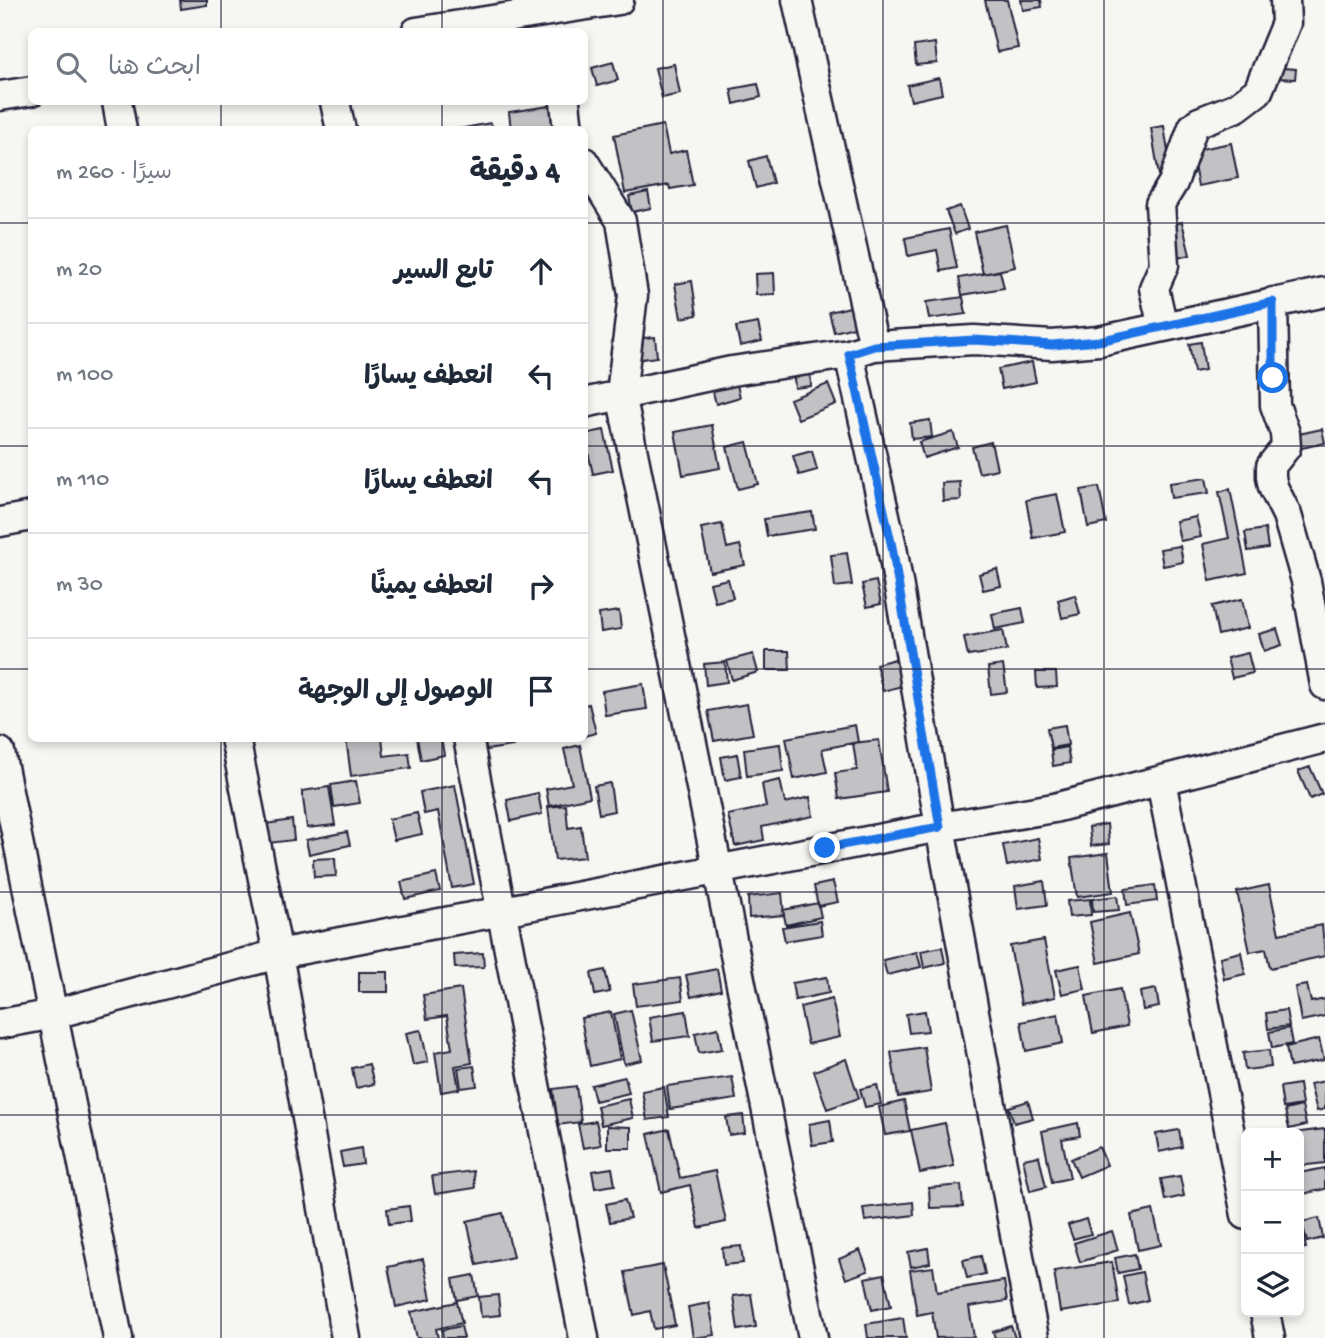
<!DOCTYPE html>
<html lang="ar">
<meta charset="utf-8">
<style>
:root{--surface:#fff;--page:#f6f6f7;--text:#1f2937;--muted:#747a83;--line:#e0e1e3}
body{margin:0;font-family:"Gochi Hand","Playpen Sans Arabic",sans-serif;background:var(--page);color:var(--text);direction:rtl}
.controls{position:absolute;right:21px;bottom:21px;display:grid;overflow:hidden;border-radius:10px;box-shadow:0 4px 10px #0003}
.controls button{width:63px;height:63px;display:grid;place-items:center;padding:0;border:0;border-bottom:2px solid var(--line);background:var(--surface);color:var(--text);font:35px sans-serif}
.stop{position:absolute;width:21px;height:21px;margin:-16px;border:5px solid #1a73e8;border-radius:50%;background:#fff}
.stop.end{background:#1a73e8;border-color:#fff;box-shadow:0 2px 7px #0008}
.list{margin:0;padding:0;list-style:none}
h2{display:flex;justify-content:space-between;align-items:center;height:91px;margin:0;padding:0 28px;font-size:30px}
h2 small{font-size:23px;font-weight:400;color:var(--muted)}
.list li{display:grid;grid-template-columns:46px 1fr auto;gap:21px;align-items:center;box-sizing:border-box;height:105px;padding:0 28px;border-top:2px solid var(--line)}
.list b{display:block;font-size:26px;white-space:nowrap}
.list em{font-size:23px;font-style:normal;color:var(--muted)}
.icon{flex:none;width:38px;height:38px;fill:none;stroke:currentColor;stroke-width:2;stroke-linecap:round;stroke-linejoin:round}
.map{position:relative;flex:none;width:1325px;height:1338px;overflow:hidden;direction:ltr}
.search{position:absolute;background:var(--surface);box-shadow:0 4px 10px #0003;left:28px;top:28px;width:560px;height:77px;display:flex;align-items:center;gap:18px;box-sizing:border-box;padding:0 24px;border-radius:10px;color:var(--muted);font-size:26px}
.panel{position:absolute;background:var(--surface);box-shadow:0 4px 10px #0003;left:28px;top:126px;width:560px;height:616px;border-radius:10px;direction:rtl}
.map>svg:first-child{display:block}
</style>
<div class="map">
<svg width="1325" height="1338" viewBox="0 0 1325 1338">
<rect width="100%" height="100%" fill="#f6f6f2"/>
<filter id="ink" filterUnits="userSpaceOnUse"><feTurbulence type="fractalNoise" baseFrequency=".0143" numOctaves="2"/><feDisplacementMap in="SourceGraphic" scale="14" xChannelSelector="R" yChannelSelector="G"/><feConvolveMatrix kernelMatrix="1 2 1 2 8 2 1 2 1" color-interpolation-filters="sRGB"/></filter>
<g filter="url(#ink)">
<path fill="#c2c2c4" stroke="#22223b" stroke-width="2" d="M180 0H207V5L181 9Z
M985 0H1007L1018 48 997 52Z
M1021 0H1041L1042 7 1023 10Z
M935 43 937 63 916 65 914 46Z
M613 62 618 80 597 86 592 68Z
M674 64 680 94 662 98 655 68Z
M1257 66 1296 69 1295 79 1257 77Z
M939 78 942 94 911 101 907 85Z
M758 84 761 97 734 104 731 89Z
M550 106 554 130H511L509 112Z
M491 123 493 130 459 129Z
M663 125 669 154 686 150 693 185 670 189 669 185 625 193 614 135Z
M1164 126 1175 197 1163 199 1151 128Z
M1231 143 1238 178 1198 186 1191 151Z
M766 156 773 183 756 188 749 161Z
M648 192 651 208 632 212 629 196Z
M960 206 968 229 955 234 946 211Z
M1182 222 1190 255 1169 260 1161 228Z
M1006 225 1015 267 983 274 974 232Z
M949 229 957 268 941 271 937 250 908 256 905 238Z
M1000 271 1004 288 962 295 959 278Z
M774 273 775 294 756 295 755 274Z
M692 281 697 315 681 318 675 284Z
M963 297 966 314 929 319 926 302Z
M854 306 858 326 834 332 829 312Z
M758 323 762 341 740 346 736 327Z
M655 337 657 357 634 360 632 339Z
M1201 342 1205 370 1194 372 1189 344Z
M1032 362 1036 382 1002 389 998 369Z
M810 367 811 386 795 388 793 369Z
M736 381 740 397 716 404 712 388Z
M828 384 836 404 798 419 790 399Z
M930 420 932 437 912 439 910 423Z
M712 425 720 468 683 475 675 432Z
M1322 429 1325 443 1297 449 1294 435Z
M604 430 613 470 593 474 584 434Z
M953 432 958 447 924 458 919 442Z
M747 442 758 484 738 489 727 447Z
M991 442 997 469 979 473 972 447Z
M812 451 817 470 799 475 793 456Z
M1206 478 1209 493 1171 498 1169 483Z
M960 482 961 500 943 501 942 483Z
M1099 487 1106 523 1088 527 1081 490Z
M1230 489 1247 573 1210 581 1203 544 1229 538 1219 492Z
M1057 494 1065 532 1033 538 1026 500Z
M812 512 815 529 767 536 764 519Z
M1196 517 1201 537 1180 541 1176 521Z
M722 524 727 548 740 545 745 565 710 572 701 528Z
M1265 529 1268 548 1248 551 1245 532Z
M1180 546 1183 562 1163 566 1160 549Z
M847 553 852 585 835 587 831 555Z
M997 569 1001 586 983 590 979 574Z
M728 579 733 598 715 602 710 583Z
M876 581 881 604 867 607 862 584Z
M1075 595 1080 614 1062 618 1058 600Z
M1242 599 1248 628 1218 635 1212 606Z
M1022 608 1025 623 995 629 992 614Z
M619 611 621 629 601 632 599 614Z
M1277 629 1282 645 1264 651 1259 634Z
M1003 630 1007 650 968 656 964 637Z
M766 651H789L790 670H766Z
M1248 653 1253 673 1232 678 1227 658Z
M753 654 758 672 732 680 727 661Z
M895 659 902 686 883 691 876 664Z
M725 662 727 682 706 685 704 664Z
M1003 665 1007 692 991 694 988 667Z
M1036 672H1056L1057 687 1037 688Z
M643 684 647 709 605 715 602 691Z
M589 704 596 733 584 736V705Z
M747 704 753 734 714 741 708 711Z
M855 725 858 742 822 749 827 772 794 779 786 738Z
M1065 725 1068 745 1051 748 1047 728Z
M346 738H382L384 756 409 753 411 768 351 776Z
M417 738H441L444 755 421 760Z
M485 738H512L513 746 486 750Z
M879 740 887 792 839 799 835 773 857 770 853 743Z
M780 744 783 771 747 776 744 749Z
M580 745 590 797 549 806 546 789 572 784 564 749Z
M1067 747 1070 763 1053 766 1051 750Z
M737 754 741 777 725 780 721 757Z
M1310 767 1322 794 1310 799 1298 771Z
M780 780 785 803 810 797 813 816 762 827 764 840 735 846 728 815 766 807 762 784Z
M356 781 360 803 334 807 331 785Z
M610 783 614 811 599 814 594 786Z
M455 785 474 884 452 888 438 811 424 814 420 792Z
M329 787 335 825 307 828 302 791Z
M538 793 542 814 511 821 507 800Z
M566 805 568 828 581 826 585 857 555 860 548 807Z
M417 813 422 834 394 840 389 819Z
M292 820 294 840 261 844 259 825Z
M1107 824 1109 844 1091 846 1089 827Z
M347 832 350 845 309 854 306 840Z
M1038 838 1042 859 1007 866 1003 845Z
M1108 853 1113 892 1077 897 1071 858Z
M335 858 336 876 314 877 313 859Z
M436 874 440 891 405 899 401 882Z
M1044 881 1047 905 1018 909 1015 886Z
M833 882 838 902 818 906 814 886Z
M1155 885 1157 901 1127 905 1125 889Z
M1269 885 1279 934 1322 925 1325 956 1270 968 1266 949 1250 952 1237 892Z
M782 893 784 915 749 918 748 897Z
M1117 896 1119 910 1093 912 1092 899Z
M1090 899 1091 915 1069 917 1067 901Z
M818 903 821 917 786 925 783 910Z
M1130 913 1139 954 1098 963 1090 922Z
M820 921 822 935 785 941 782 927Z
M1044 940 1055 997 1021 1004 1010 946Z
M942 947 945 963 924 968 921 951Z
M917 952 921 967 887 975 883 960Z
M1241 952 1245 974 1224 979 1220 957Z
M483 953 484 967 455 968 454 955Z
M1080 965 1085 989 1062 994 1056 970Z
M717 969 721 990 691 997 686 975Z
M605 970 610 992 595 995 591 973Z
M359 972H388V992H359Z
M827 977 829 993 795 1000 792 983Z
M680 978 683 1000 636 1006 633 984Z
M1307 985 1311 1002 1325 999V1016L1301 1021 1295 987Z
M461 989 472 1063 455 1066 459 1089 441 1092 435 1052 452 1049 447 1016 427 1019 423 995Z
M1120 989 1127 1026 1093 1033 1086 996Z
M1156 989 1159 1007 1143 1010 1140 992Z
M832 999 840 1037 808 1044 800 1007Z
M631 1010 642 1060 624 1064 614 1014Z
M1286 1010 1289 1026 1268 1029 1266 1013Z
M686 1011 690 1036 653 1041 649 1017Z
M925 1011 928 1031 909 1033 906 1014Z
M611 1012 620 1059 590 1066 581 1018Z
M1058 1014 1063 1043 1026 1051 1021 1022Z
M718 1028 722 1049 699 1053 695 1033Z
M1289 1028 1292 1044 1272 1048 1269 1032Z
M421 1030 428 1062 413 1065 406 1033Z
M1319 1039 1324 1060 1290 1067 1286 1047Z
M924 1047 931 1092 898 1097 891 1052Z
M1269 1050 1271 1067 1245 1070 1243 1053Z
M846 1059 859 1098 827 1109 814 1071Z
M369 1064 374 1084 356 1088 352 1068Z
M474 1066 477 1086 461 1088 458 1068Z
M625 1077 629 1093 595 1101 591 1085Z
M732 1077 736 1099 670 1109 667 1086Z
M1325 1081V1109L1317 1111 1310 1084Z
M1299 1084 1302 1105 1283 1108 1280 1087Z
M877 1085 881 1104 865 1107 860 1089Z
M576 1086 581 1122 558 1125 553 1089Z
M664 1087 669 1117 647 1120 642 1091Z
M629 1099 633 1118 601 1125 597 1106Z
M904 1101 910 1131 885 1135 879 1107Z
M1028 1101 1033 1118 1014 1123 1009 1107Z
M1302 1106 1306 1125 1289 1129 1285 1110Z
M743 1115 745 1133 729 1135 726 1117Z
M830 1120 833 1142 812 1145 809 1124Z
M596 1121 601 1145 583 1148 578 1124Z
M945 1123 954 1166 920 1173 911 1130Z
M1078 1123 1080 1136 1062 1139 1070 1178 1052 1182 1042 1131Z
M607 1126 631 1127V1148H607Z
M669 1129 680 1178 715 1171 726 1222 699 1228 690 1185 661 1192 648 1134Z
M1325 1129V1163L1299 1166V1133H1293Z
M1179 1130 1182 1147 1159 1152 1156 1134Z
M1099 1147 1107 1165 1079 1177 1071 1159Z
M361 1148 363 1164 343 1167 340 1152Z
M1039 1156 1046 1187 1030 1191 1023 1159Z
M612 1168 615 1185 595 1188 592 1171Z
M1325 1168V1189L1299 1195V1173Z
M473 1171 475 1188 435 1194 432 1176Z
M1180 1176 1184 1196 1165 1200 1161 1179Z
M961 1185 963 1207 930 1208 929 1188Z
M625 1200 630 1218 610 1222 606 1204Z
M913 1202 914 1215 865 1221 863 1208Z
M409 1206 411 1221 389 1224 387 1209Z
M1153 1210 1161 1245 1138 1250 1131 1215Z
M503 1213 513 1257 477 1265 467 1221Z
M1299 1217 1306 1248 1299 1249Z
M1319 1218 1323 1238 1307 1242 1302 1222Z
M1086 1219 1091 1234 1073 1239 1068 1225Z
M1112 1231 1118 1250 1080 1262 1074 1243Z
M741 1246 743 1263 724 1265 722 1248Z
M928 1248 930 1263 911 1267 908 1252Z
M860 1250 868 1271 846 1279 839 1259Z
M1135 1254 1138 1269 1118 1273 1115 1258Z
M981 1256 985 1274 967 1278 963 1260Z
M423 1259 431 1299 396 1307 388 1267Z
M1112 1262 1119 1303 1060 1312 1054 1271Z
M663 1265 675 1325 654 1329 650 1311 634 1315 625 1272Z
M933 1267 937 1292 1004 1281 1007 1301 969 1307 974 1337 936 1338 932 1312 917 1315 910 1270Z
M1142 1272 1148 1300 1129 1305 1123 1276Z
M884 1274 891 1306 872 1310 865 1278Z
M474 1275 478 1296 457 1300 453 1279Z
M751 1294 756 1327 738 1330 733 1296Z
M498 1295 500 1315 481 1317 479 1297Z
M457 1302 462 1323 436 1329 438 1338H417L411 1312Z
M709 1303 715 1335 693 1338 688 1307Z
M903 1318 906 1338H868L866 1324Z
M461 1326 464 1338H443L442 1330Z
M1011 1326 1015 1338H995L993 1332Z"/>
<g fill="none" stroke-linecap="round" stroke-linejoin="round">
<defs>
<path id="minor" d="M797 0 874 346
M416 32 619 0
M0 96 32 91
M117 102 122 130
M335 102 341 130
M565 102 568 130
M584 162 621 221 633 295 621 394 813 1338
M1273 302 1275 405 1285 433 1286 447 1271 466V477L1273 487 1287 515 1306 581 1325 685
M1163 327 1154 288 1164 265 1160 204 1173 183 1193 127 1199 122 1237 107 1258 91 1286 23 1285 0
M849 354 892 547 940 827 1034 1338
M584 403 732 371 849 354 874 346 974 340 1052 345 1099 341 1325 292
M0 522 32 516
M235 738 278 954 346 1338
M468 738 584 1338
M0 752 118 1338
M1161 781 1246 1215
M0 1024 54 1014 278 954 940 827 1054 808 1325 738
M1265 1312 1270 1338"/>
</defs>
<use href="#minor" stroke="#22223b" stroke-width="33"/>
<use href="#minor" stroke="#f6f6f2" stroke-width="28"/>
</g>
</g>
<g fill="none" stroke-linecap="round" stroke-linejoin="round" filter="url(#ink)">
<path stroke="#1a73e8" stroke-width="9" d="M825 848 940 827 892 547 849 354 874 346 974 340 1052 345 1099 341 1273 302V378"/>
</g>
<path fill="none" stroke="#22223b" stroke-width="2" stroke-opacity="0.55" d="M221 0V32M442 0V32M663 0V1338M883 0V1338M1104 0V1338M221 102V130M442 102V130M0 223H32M584 223H1325M0 446H32M584 446H1325M0 669H32M584 669H1325M221 738V1338M442 738V1338M0 892H1325M0 1115H1325"/>
</svg>
<div class="controls">
<button>+</button>
<button>−</button>
<button><svg class="icon" aria-label="layers" viewBox="0 0 24 24"><path d="M12 4l9 5-9 5-9-5zM3 14l9 5 9-5"/></svg></button>
</div>
<div class="stop" style="left:1273px;top:378px"></div>
<div class="stop end" style="left:825px;top:848px"></div>
<div class="search"><svg class="icon" aria-label="search" viewBox="0 0 24 24"><circle cx="10" cy="10" r="6"/><path d="M15 15l6 6"/></svg>ابحث هنا</div>
<section class="panel">
<h2>4 دقيقة<small>سيرًا · 260 m</small></h2>
<ul class="list">
<li><svg class="icon" aria-label="ahead" viewBox="0 0 24 24"><path d="M12 20V5M6 11l6-6 6 6"/></svg><div><b>تابع السير</b></div><em>20 m</em></li>
<li><svg class="icon" aria-label="left" viewBox="0 0 24 24"><path d="M17 20v-9H6M10 6l-5 5 5 5"/></svg><div><b>انعطف يسارًا</b></div><em>100 m</em></li>
<li><svg class="icon" aria-label="left" viewBox="0 0 24 24"><path d="M17 20v-9H6M10 6l-5 5 5 5"/></svg><div><b>انعطف يسارًا</b></div><em>110 m</em></li>
<li><svg class="icon" aria-label="right" viewBox="0 0 24 24"><path d="M7 20v-9h11M14 6l5 5-5 5"/></svg><div><b>انعطف يمينًا</b></div><em>30 m</em></li>
<li><svg class="icon" aria-label="arrive" viewBox="0 0 24 24"><path d="M6 21V4h12l-3 4 3 4H6"/></svg><div><b>الوصول إلى الوجهة</b></div></li>
</ul>
</section>
</div>
